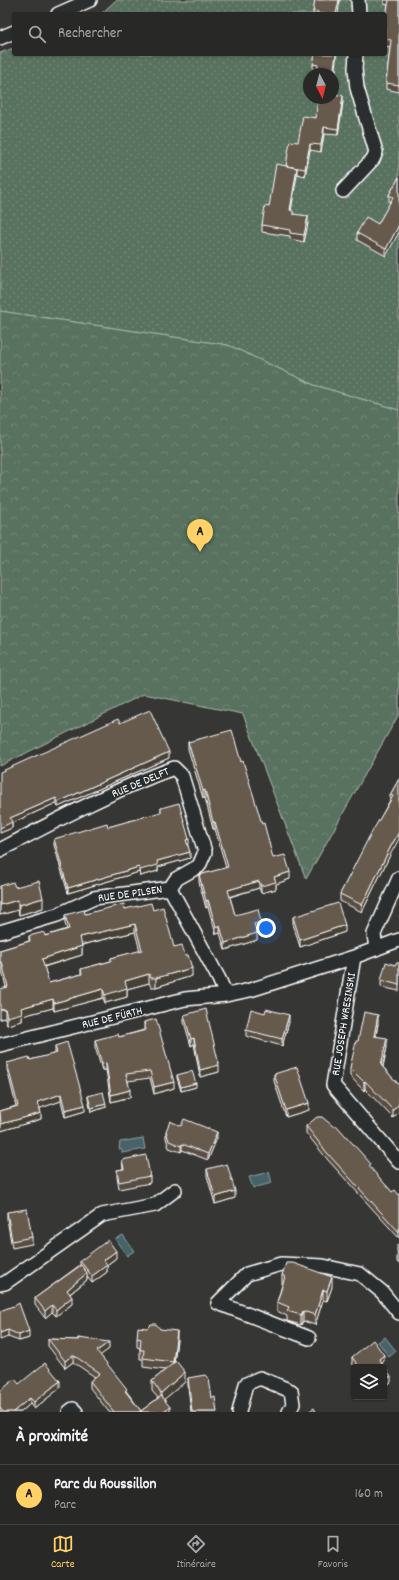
<!DOCTYPE html>
<html lang="fr">
<meta charset="utf-8">
<style>
:root{--surface:#282827;--page:#30302f;--text:#f1f3f6;--muted:#a5a6a7;--line:#444;--accent:#ffd166}
body{margin:0;font-family:Dekko,sans-serif;background:var(--page);color:var(--text)}
.controls{position:absolute;right:12px;bottom:12px;display:grid;overflow:hidden;border-radius:4px;box-shadow:0 1px 3px #0004}
.controls button{width:36px;height:36px;display:grid;place-items:center;padding:0;border:0;border-bottom:1px solid var(--line);background:var(--surface);color:var(--text);font:20px sans-serif}
.compass{position:absolute;left:303px;top:68px;width:36px;height:36px;border-radius:50%;background:var(--surface);box-shadow:0 1px 3px #0004;rotate:173deg}
.you{position:absolute;left:266px;top:928px;width:14px;height:14px;margin:-10px;border:3px solid #fff;border-radius:50%;background:#1a73e8;box-shadow:0 0 0 6px #1a73e833}
.badge{display:grid;place-items:center;width:26px;height:26px;border-radius:50%;background:var(--accent);color:#111;font-size:13px;font-weight:700}
.pin{position:absolute;translate:-50% -33px;filter:drop-shadow(0 1px 2px #0008)}
.pin::after{content:'';position:absolute;top:21px;width:14px;height:12px;background:inherit;clip-path:polygon(0 0,100% 0,50% 100%)}
.list{margin:0;padding:0;list-style:none}
h2{display:flex;justify-content:space-between;align-items:center;height:52px;margin:0;padding:0 16px;font-size:17px}
h2 small{font-size:13px;font-weight:400;color:var(--muted)}
.list li{display:grid;grid-template-columns:26px 1fr auto;gap:12px;align-items:center;box-sizing:border-box;height:60px;padding:0 16px;border-top:1px solid var(--line)}
.list b{display:block;font-size:15px;white-space:nowrap}
.list p{margin:0;font-size:13px;white-space:nowrap;color:var(--muted)}
.list em{font-size:13px;font-style:normal;color:var(--muted)}
.icon{flex:none;width:22px;height:22px;fill:none;stroke:currentColor;stroke-width:2;stroke-linecap:round;stroke-linejoin:round}
.map{position:relative;flex:none;width:399px;height:1412px;overflow:hidden}
.search{position:absolute;background:var(--surface);box-shadow:0 1px 3px #0004;left:12px;right:12px;top:12px;height:44px;display:flex;align-items:center;gap:10px;box-sizing:border-box;padding:0 14px;border-radius:4px;color:var(--muted);font-size:15px}
.sheet{height:112px;background:var(--surface)}
nav{display:flex;justify-content:space-around;align-items:center;box-sizing:border-box;height:56px;border-top:1px solid var(--line);background:var(--surface);font-size:11px;color:var(--muted)}
nav a{display:grid;justify-items:center;gap:2px}
nav .on{color:var(--accent)}
.map>svg:first-child{display:block}
</style>
<div class="map">
<svg width="399" height="1412" viewBox="0 0 399 1412">
<defs>
<pattern id="grass-dots" width="8" height="8" patternUnits="userSpaceOnUse"><rect width="8" height="8" fill="#58725f"/><path d="M2 2h.1M6 6h.1" fill="none" stroke="#718777" stroke-width="1.8" stroke-linecap="round"/></pattern>
<pattern id="forest-crowns" width="20" height="18" patternUnits="userSpaceOnUse"><rect width="20" height="18" fill="#58725f"/><path d="M2 6a3 3 0 1 1 6 0M12 15a3 3 0 1 1 6 0" fill="none" stroke="#718777"/></pattern>
</defs>
<rect width="100%" height="100%" fill="#363634"/>
<filter id="ink" filterUnits="userSpaceOnUse"><feTurbulence type="fractalNoise" baseFrequency=".025" numOctaves="2"/><feDisplacementMap in="SourceGraphic" scale="8" xChannelSelector="R" yChannelSelector="G"/><feConvolveMatrix kernelMatrix="1 2 1 2 8 2 1 2 1" color-interpolation-filters="sRGB"/></filter>
<g filter="url(#ink)">
<path fill="url(#grass-dots)" stroke="#acb8af" fill-rule="evenodd" d="M116 0H399V410L314 385 228 345 0 311V53L14 48V54H385V14H101ZM309 74H333V98H309Z"/>
<path fill="url(#forest-crowns)" stroke="#acb8af" d="M0 311 228 345 314 385 399 410V714L306 879 243 714 144 694 0 766Z"/>
<path fill="#466369" stroke="#90a1a5" d="M143 1138 145 1149 122 1153V1150L119 1149 120 1142Z
M269 1172 272 1183 253 1188 249 1177Z
M123 1235 134 1251 127 1256 115 1239Z
M385 1337 396 1351 389 1357 378 1342Z"/>
<g fill="none" stroke-linecap="round" stroke-linejoin="round">
<defs>
<path id="street" d="M358 0 359 14
M58 14 90 0
M0 38 14 32
M343 191 373 159 376 152 357 88 355 69 356 54
M0 850C57 820 113 790 174 768L182 776 205 852 199 866 176 879 170 888
M0 932 57 915 94 898 170 888 219 979 226 995
M376 949 374 934 399 878
M354 957 333 1085 399 1162
M0 1045 185 999 226 995 250 990 354 957 399 940
M0 1284 5 1283 102 1215 155 1205 175 1190
M309 1338 218 1303 247 1274 281 1264 323 1266 360 1274 382 1292 399 1313
M69 1412 73 1409 76 1412
M239 1412 246 1384 260 1378 291 1391 293 1404 289 1412"/>
</defs>
<use href="#street" stroke="#fff" stroke-width="16"/>
<use href="#street" stroke="#2a2d2e" stroke-width="13"/>
</g>
<path fill="#584d42" stroke="#fff" fill-rule="evenodd" d="M384 0H399V92L386 89V83L390 47 385 46V21L388 5 384 4Z
M313 11 338 14H313Z
M313 64 335 68 336 74 333 94 343 102 338 135 324 134 321 152 310 150 305 176 297 174 291 210 293 214 308 223 304 242 290 239V236L262 232V225L286 166 298 142 316 118 318 98H316H333L317 71H313Z
M399 177 386 256 357 240V233L378 224 390 203 389 202V195Z
M120 723 169 758 58 807 56 803 12 823V828L0 833Z
M188 742 241 762 273 858 290 879 276 884V889L261 893 259 888 230 897 235 915 261 929 256 930 257 940 225 950 220 933 216 934 208 907 206 908 199 882V875L226 868 215 829H213L205 798H203L188 749Z
M399 779 390 855 362 912 340 901V894L390 800V795Z
M161 808 189 844 188 845 190 858 158 867V871L140 876 139 872 68 893 54 845V839L108 827 161 813Z
M0 886 15 887 43 908 19 915 18 910 0 915Z
M125 909 153 910 174 947 185 956 192 976 156 987H151L149 983 127 989V997L105 1003 103 998 54 1011 53 1008 22 1016V1021L7 1025 5 1018 0 1019 6 987 2 971 0 972V950L29 941V936H45L67 929 65 924V915L85 914ZM135 932 140 951 111 958V961L81 969V974L49 983 44 967 82 955V945Z
M293 917 345 932 300 947 293 924Z
M399 963V991L381 987V980L395 965Z
M184 1015 219 1072 200 1077 194 1044 191 1046 184 1022Z
M144 1022 174 1088 154 1094 150 1078 128 1081 130 1097 111 1102 106 1070H102L95 1047V1040L119 1037 144 1030Z
M289 1022 282 1046 246 1036V1030Z
M378 1024 376 1036 387 1047 383 1067 399 1085 393 1118 365 1089 364 1091 350 1076V1068L358 1041Z
M55 1046 85 1111 65 1117 61 1101 40 1108 41 1119 1 1131 0 1128V1111L16 1106 7 1069V1063L30 1060 55 1054Z
M274 1074 309 1110 286 1117 274 1081Z
M177 1075 196 1087 181 1091 177 1078Z
M88 1096 106 1107 91 1112 88 1099Z
M306 1126 371 1169 392 1192 399 1195V1238L328 1160 306 1133Z
M166 1131 217 1138 208 1160 182 1150 181 1152 169 1148 166 1138Z
M122 1160 150 1176V1183L119 1189 117 1177V1170L123 1169Z
M207 1169 235 1198 215 1204 207 1176Z
M7 1212 32 1237V1244L12 1248 7 1219Z
M399 1244V1264L397 1262V1255L399 1254 397 1252V1245Z
M116 1258 107 1265V1272L92 1283 87 1277V1280L70 1294 72 1304 56 1316 52 1312 45 1318 35 1305V1298L80 1265V1261Z
M282 1275 332 1287 327 1301 323 1300 315 1325 303 1321 301 1325 287 1321V1316L277 1311V1302L282 1285Z
M0 1311 29 1338 19 1341 8 1337Z
M160 1329 177 1340 174 1362 185 1382 164 1399 170 1412H109L90 1388V1381L95 1377 73 1362 65 1368 48 1346V1339L78 1340V1338L109 1349 100 1355 141 1411 158 1398 152 1391V1381L165 1370 143 1367V1359H140V1348L137 1347V1338Z
M352 1357 384 1361 382 1363 391 1382 384 1387V1367H355L352 1363Z
M188 1378 217 1412H191L188 1387Z
M19 1384 60 1388 34 1409 30 1404 21 1412H0V1391Z"/>
<path fill="#473f36" stroke="#fff" d="M339 0H340L338 14H336Z
M336 54H337L334 74V68Z
M336 68V74L333 97V90Z
M343 96V102L338 135V129Z
M324 127V134L321 152V145Z
M310 144V150L305 176V169Z
M297 168V175L290 217V210Z
M308 216V223L304 242V235Z
M399 225V232L386 256V249Z
M169 752V758L58 807V802Z
M205 790V798H203V791Z
M56 798V803L12 823V828L0 833V828L10 818Z
M213 822H215V829H213Z
M399 832V839L390 855 362 912V905L390 848Z
M189 839V844L186 845V840Z
M190 852V858L158 867V871L140 876V870L157 861Z
M139 867V872L68 893V888Z
M290 872V879L276 884V889L261 893V886L274 877Z
M259 881V888L228 897V890Z
M43 898V908L19 915V905Z
M18 900V910L0 915V905Z
M208 900V907L206 908V901Z
M261 922V929L254 931V924Z
M135 924V932L80 945V937Z
M345 925V932L300 947V940Z
M220 926V933L216 934V927Z
M257 933V940L225 950V943Z
M82 946V955L42 967V959Z
M2 962V971L0 972V963Z
M192 968V976L156 987V978Z
M149 974V983L127 989V997L105 1003V995L125 981Z
M103 989V998L54 1011V1003Z
M53 999V1008L22 1016V1021L7 1025V1017L21 1008Z
M5 1009V1018L0 1019V1010Z
M289 1015V1022L282 1046V1039Z
M378 1015V1024L374 1044V1036Z
M194 1038V1044L191 1046V1039Z
M387 1038V1047L381 1074V1065Z
M106 1063V1070H102V1064Z
M219 1065V1072L200 1077V1070Z
M365 1081V1089L364 1091V1082Z
M174 1082V1088L154 1094V1087Z
M196 1083V1087L181 1091V1087Z
M130 1090V1097L111 1102V1095Z
M61 1094V1101L38 1109V1102Z
M309 1103V1110L286 1117V1110Z
M106 1104V1107L91 1112V1108Z
M399 1104V1112L393 1118V1110Z
M85 1105V1111L65 1117V1110Z
M41 1113V1119L1 1131V1124Z
M217 1132V1138L208 1160V1154Z
M182 1144V1150L181 1152V1146Z
M235 1191V1198L215 1204V1197Z
M116 1251V1258L104 1267V1260Z
M107 1265V1272L92 1283V1276Z
M87 1273V1280L67 1296V1290Z
M332 1277V1287L327 1301V1291Z
M323 1290V1300L315 1325V1315Z
M72 1297V1304L56 1316V1310Z
M52 1305V1312L45 1318V1311Z
M303 1311V1321L301 1325V1315Z
M8 1330V1337L0 1340V1333Z
M29 1331V1338L19 1341V1335Z
M177 1331V1340L173 1371V1362Z
M109 1342V1349L97 1358V1351Z
M73 1355V1362L65 1368V1361Z
M384 1355V1361L379 1365V1359Z
M185 1372V1382L161 1402V1393Z
M391 1376V1382L384 1387V1381Z
M60 1381V1388L34 1409V1402Z
M30 1398V1404L21 1412H13Z
M170 1407V1412H162Z"/>
<path fill="#665a4d" stroke="#fff" fill-rule="evenodd" d="M315 0H339L336 14H318V12L313 11Z
M389 0H399V85L386 83 391 40 385 39V21Z
M315 54H336L334 68H336L333 90V74H317L318 65 313 64Z
M333 94 343 96 338 129 324 127 321 145 310 144 305 169 286 166 290 141 298 142 303 116 316 118 318 98H333Z
M276 164 297 168 290 210 293 211V214L308 216 304 235 290 233V230L262 225 265 206 269 207Z
M399 177V225L386 249 357 233 366 217 378 224 393 197 389 195Z
M150 710 169 752 58 802 56 798 10 818 12 822 0 828V772L118 719 120 723Z
M232 730 241 762 243 761 262 824 264 823 273 858 285 855 290 872 274 877 276 882 261 886 259 881 228 890 235 915 258 909 261 922 254 924 257 933 225 943 220 926 216 927 208 900 206 901 199 875 228 867 215 822H213L205 790 203 791 188 742Z
M399 779V832L390 848 362 905 340 894 369 837 393 796 390 795Z
M179 803 189 839 186 840 190 852 157 861 158 865 140 870 139 867 68 888 54 839 107 823 108 827 161 812V808Z
M39 881 43 898 19 905 18 900 0 905V886L13 882 15 887Z
M151 903 153 910 163 907 174 947 182 945 185 956 188 955 192 968 156 978H151L149 974 125 981 127 988 105 995 103 989 54 1003 53 999 21 1008 22 1013 7 1017 5 1009 0 1010V989L8 987 2 962 0 963V950L30 941 29 936 44 932 45 936 69 929 65 915 84 910 85 914 124 904 125 909ZM135 924 142 950 111 958V961L81 969 82 974 49 983 42 959 82 946 80 937Z
M338 903 345 925 300 940 293 917Z
M386 962 395 965 396 963H399V985L381 980Z
M206 1009 219 1065 200 1070 194 1038 191 1039 184 1015Z
M251 1009 265 1013 266 1009 289 1015 282 1039 246 1030Z
M364 1012 378 1015 374 1036 387 1038 381 1065 399 1085V1104L393 1110 365 1081 364 1082 350 1068 356 1041H358Z
M156 1019 174 1082 154 1087 150 1071 126 1074 130 1090 111 1095 106 1063 102 1064 95 1040 118 1034 119 1037 146 1030 144 1022Z
M67 1042 85 1105 65 1110 61 1094 38 1102 41 1113 1 1124 0 1111 18 1106 7 1063 29 1057 30 1060 57 1053 55 1046Z
M297 1067 309 1103 286 1110 274 1074Z
M192 1071 196 1083 181 1087 177 1075Z
M103 1092 106 1104 91 1108 88 1096Z
M317 1117H322L334 1127 336 1125 371 1164 369 1166 392 1192 395 1190 399 1195V1232L328 1154 306 1126Z
M184 1119 217 1132 208 1154 182 1144 181 1146 169 1141 166 1131 170 1121 181 1126Z
M146 1155 150 1176 119 1182 117 1170 124 1169 122 1160Z
M227 1164 235 1191 215 1197 207 1169Z
M27 1209 32 1237 12 1241 7 1212Z
M108 1240 116 1251 104 1260 107 1265 92 1276 80 1261Z
M286 1263H293L332 1277 327 1291 323 1290 315 1315 303 1311 301 1315 287 1311 289 1307 277 1302 285 1277 282 1275Z
M81 1265 87 1273 67 1290 72 1297 56 1310 52 1305 45 1311 35 1298Z
M19 1303 29 1331 19 1335 8 1330 0 1333V1311L13 1306V1307Z
M151 1324H156L160 1329 177 1331 173 1362 143 1358 144 1350H140L141 1339 137 1338 138 1327 147 1328Z
M78 1338 109 1342 97 1351 127 1389 125 1391 141 1411 139 1412H114L90 1381 100 1373 73 1355 65 1361 48 1339 79 1340Z
M373 1340 384 1355 379 1359 391 1376 384 1381V1367H359L352 1357Z
M176 1361 185 1372 161 1393 152 1381Z
M45 1363 60 1381 34 1402 30 1398 13 1412H3L0 1408V1391L15 1379 19 1384Z
M205 1375 209 1379 212 1398 215 1397 217 1412H192L188 1378Z
M161 1396 170 1407 162 1412H141V1411Z
M314 1408 316 1412H308Z"/>
</g>
<g text-anchor="middle" stroke-width="3" stroke-linejoin="round" paint-order="stroke">
<g font-size="12" fill="#fff" stroke="#2a2d2e">
<text transform="translate(140 782) rotate(-23)" y="4">RUE DE DELFT</text>
<text transform="translate(130 893) rotate(-8)" y="4">RUE DE PILSEN</text>
<text transform="translate(112 1017) rotate(-14)" y="4">RUE DE FÜRTH</text>
<text transform="translate(343 1024) rotate(-81)" y="4">RUE JOSEPH WRESINSKI</text>
</g>
</g>
</svg>
<div class="controls">
<button><svg class="icon" aria-label="layers" viewBox="0 0 24 24"><path d="M12 4l9 5-9 5-9-5zM3 14l9 5 9-5"/></svg></button>
</div>
<svg class="compass" viewBox="-18 -18 36 36"><path d="M0-13l5 13h-10z" fill="#e53935"/><path d="M0 13l5-13h-10z" fill="#a5a6a7"/></svg>
<div class="you"></div>
<div class="pin badge" style="left:200px;top:552px">A</div>
<div class="search"><svg class="icon" aria-label="search" viewBox="0 0 24 24"><circle cx="10" cy="10" r="6"/><path d="M15 15l6 6"/></svg>Rechercher</div>
</div>
<section class="sheet">
<h2>À proximité<small></small></h2>
<ul class="list">
<li><span class="badge">A</span><div><b>Parc du Roussillon</b><p>Parc</p></div><em>160 m</em></li>
</ul>
</section>
<nav>
<a class="on"><svg class="icon" aria-label="map" viewBox="0 0 24 24"><path d="M3 6l6-2 6 2 6-2v14l-6 2-6-2-6 2zM9 4v14M15 6v14"/></svg>Carte</a>
<a><svg class="icon" aria-label="directions" viewBox="0 0 24 24"><path d="M12 3l9 9-9 9-9-9zM9 14v-3h6M13 9l2 2-2 2"/></svg>Itinéraire</a>
<a><svg class="icon" aria-label="saved" viewBox="0 0 24 24"><path d="M7 4h10v16l-5-4-5 4z"/></svg>Favoris</a>
</nav>
